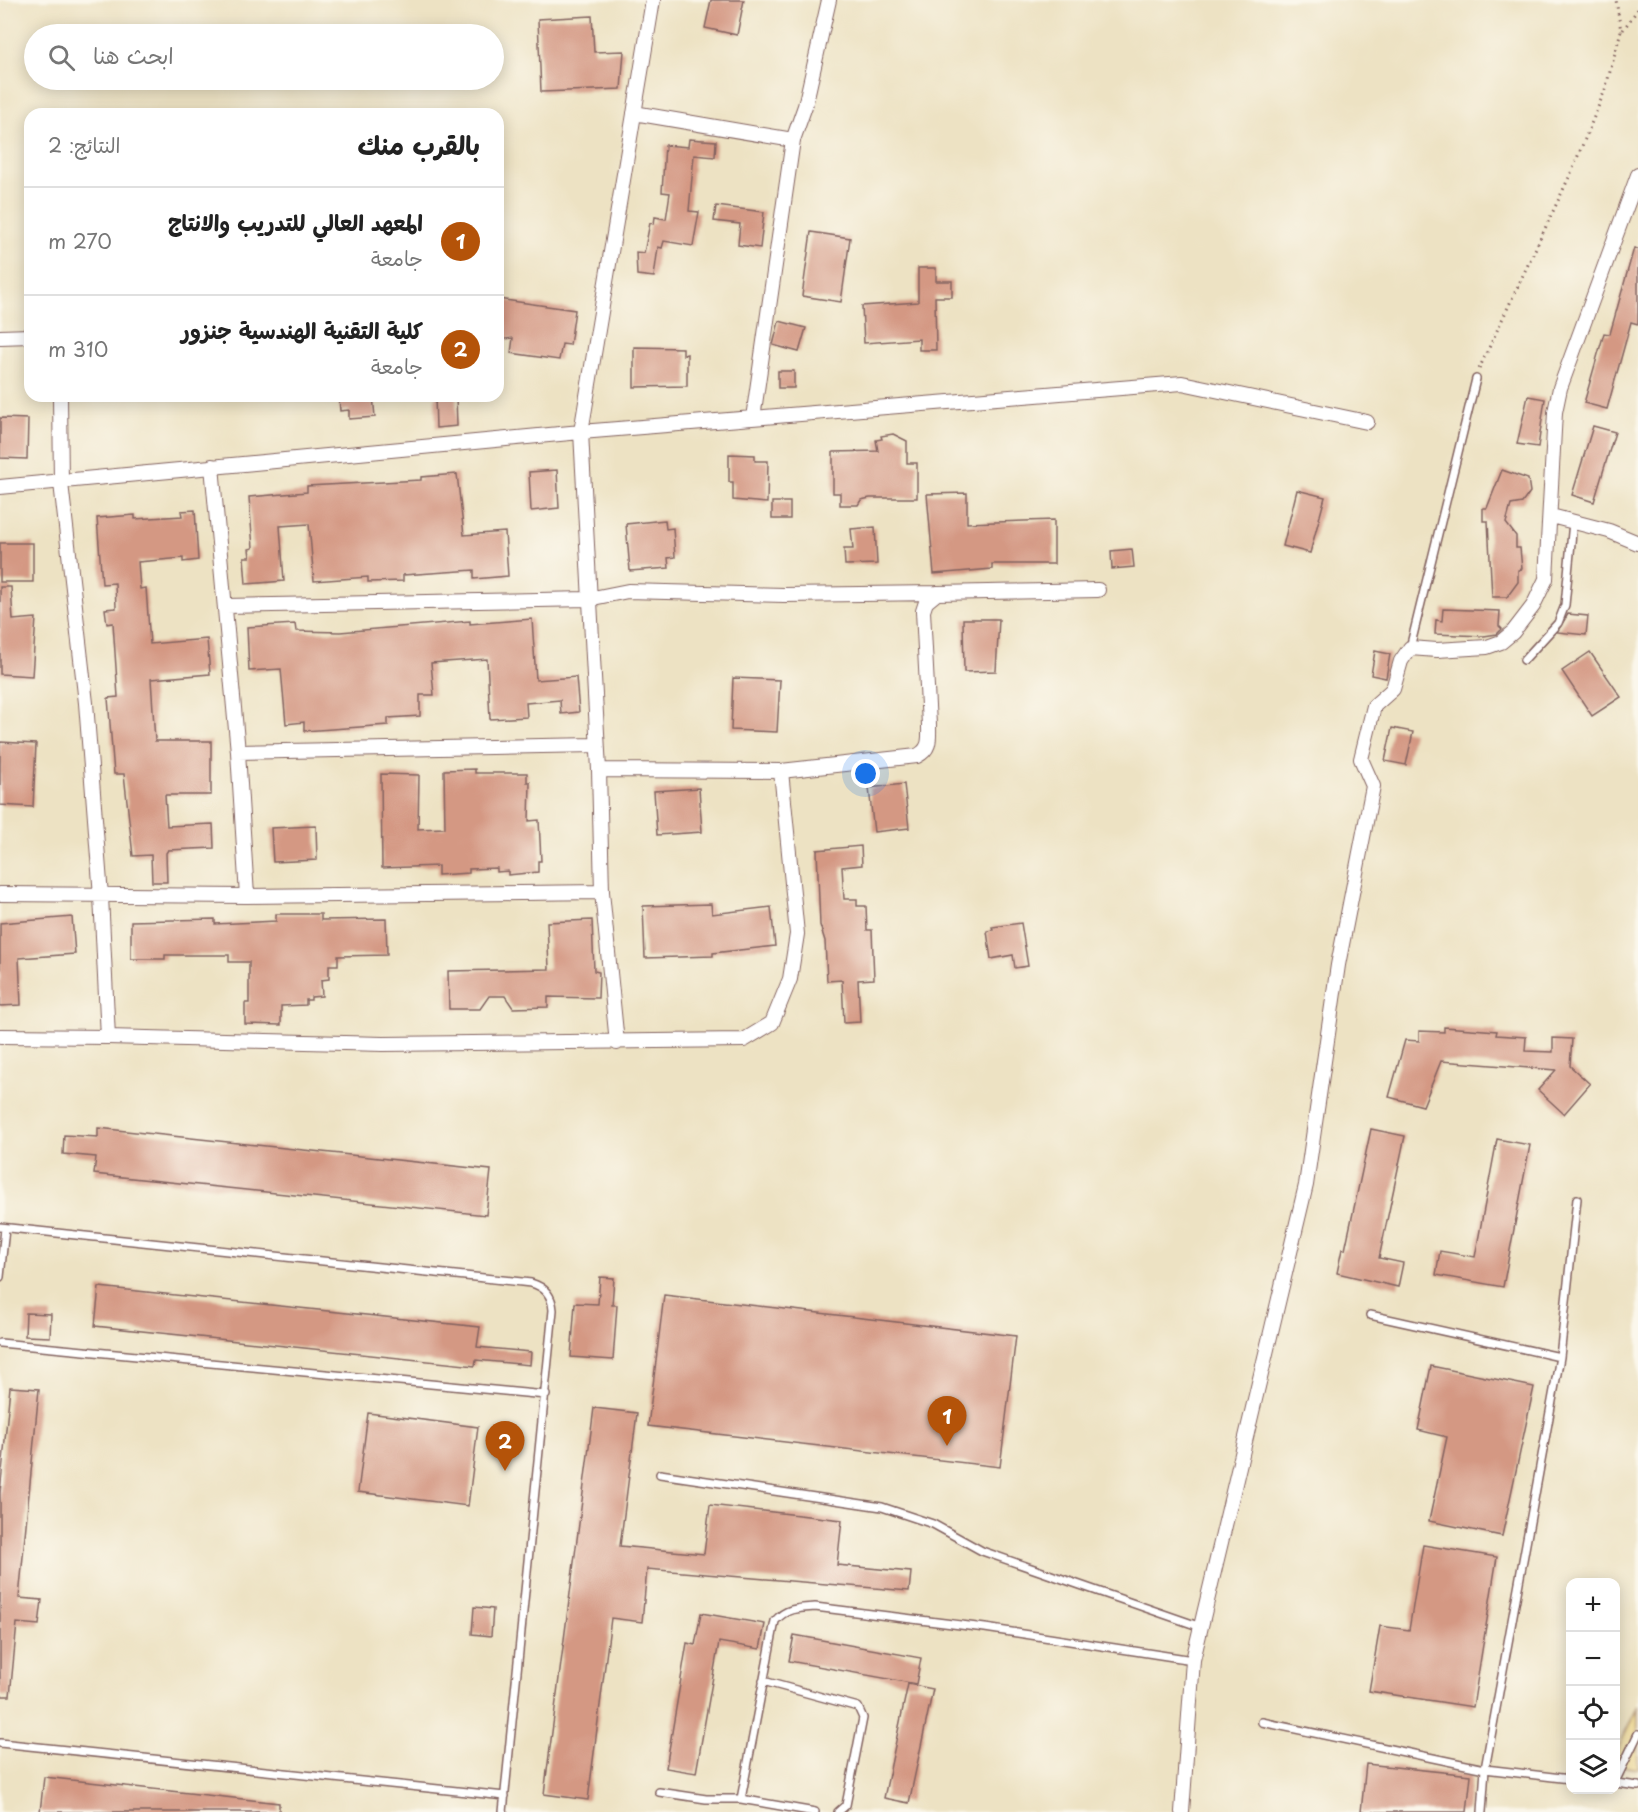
<!DOCTYPE html>
<html lang="ar">
<meta charset="utf-8">
<style>
:root{--surface:#fff;--page:#f6f6f6;--text:#222;--muted:#767676;--line:#e0e0e0;--accent:#b45309}
body{margin:0;font-family:"Playpen Sans","Playpen Sans Arabic",sans-serif;background:var(--page);color:var(--text);direction:rtl}
.controls{position:absolute;right:18px;bottom:18px;display:grid;overflow:hidden;border-radius:12px;box-shadow:0 3px 15px #0003}
.controls button{width:54px;height:54px;display:grid;place-items:center;padding:0;border:0;border-bottom:2px solid var(--line);background:var(--surface);color:var(--text);font:30px sans-serif}
.you{position:absolute;left:866px;top:774px;width:21px;height:21px;margin:-15px;border:4px solid #fff;border-radius:50%;background:#1a73e8;box-shadow:0 0 0 9px #1a73e833}
.badge{display:grid;place-items:center;width:39px;height:39px;border-radius:50%;background:var(--accent);color:#fff;font-size:20px;font-weight:700}
.pin{position:absolute;translate:-50% -50px;filter:drop-shadow(0 2px 3px #0008)}
.pin::after{content:'';position:absolute;top:32px;width:21px;height:18px;background:inherit;clip-path:polygon(0 0,100% 0,50% 100%)}
.list{margin:0;padding:0;list-style:none}
h2{display:flex;justify-content:space-between;align-items:center;height:78px;margin:0;padding:0 24px;font-size:26px}
h2 small{font-size:20px;font-weight:400;color:var(--muted)}
.list li{display:grid;grid-template-columns:39px 1fr auto;gap:18px;align-items:center;box-sizing:border-box;height:108px;padding:0 24px;border-top:2px solid var(--line)}
.list b{display:block;font-size:22px;white-space:nowrap}
.list p{margin:0;font-size:20px;white-space:nowrap;color:var(--muted)}
.list em{font-size:20px;font-style:normal;color:var(--muted)}
.icon{flex:none;width:33px;height:33px;fill:none;stroke:currentColor;stroke-width:2;stroke-linecap:round;stroke-linejoin:round}
.map{position:relative;flex:none;width:1638px;height:1812px;overflow:hidden;direction:ltr}
.search{position:absolute;background:var(--surface);box-shadow:0 3px 15px #0003;left:24px;top:24px;width:480px;height:66px;display:flex;align-items:center;gap:15px;box-sizing:border-box;padding:0 21px;border-radius:33px;color:var(--muted);font-size:22px}
.panel{position:absolute;background:var(--surface);box-shadow:0 3px 15px #0003;left:24px;top:108px;width:480px;height:294px;border-radius:18px;direction:rtl}
.map>svg:first-child{display:block}
</style>
<div class="map">
<svg width="1638" height="1812" viewBox="0 0 1638 1812">
<rect width="100%" height="100%" fill="#fbf7ec"/>
<filter id="ink" filterUnits="userSpaceOnUse"><feTurbulence type="fractalNoise" baseFrequency=".0167" numOctaves="2"/><feDisplacementMap in="SourceGraphic" scale="12" xChannelSelector="R" yChannelSelector="G"/><feConvolveMatrix kernelMatrix="1 2 1 2 8 2 1 2 1" color-interpolation-filters="sRGB"/></filter>
<filter id="wash" filterUnits="userSpaceOnUse"><feTurbulence type="fractalNoise" baseFrequency=".008" numOctaves="4" result="noise"/><feDisplacementMap in="SourceGraphic" scale="24" xChannelSelector="R" yChannelSelector="G"/><feGaussianBlur stdDeviation="1.35" result="paint"/><feColorMatrix in="noise" values="0 0 0 0 0 0 0 0 0 0 0 0 0 0 0 0 0 1.4 0 .05"/><feComposite in="paint" operator="in"/></filter>
<g filter="url(#wash)">
<rect width="100%" height="100%" fill="#ede2c3"/>
<path fill="#eeda9e" stroke="#9c7c64" stroke-width="1.5" d="M1638 1706V1769L1616 1765V1753Z"/>
<g id="blocks">
<path fill="#d49883" d="M711 0H744L737 35 705 28Z
M592 16 594 52 624 51 621 89 541 92 538 19Z
M689 139 716 141 715 157 694 155 689 211 699 212 693 246 664 241 662 248 658 247 654 277 637 275 636 252 644 253 650 223 654 224 655 217 666 219 670 193 662 192 665 145 688 147Z
M716 206 764 212 760 248 738 245 740 224 714 221Z
M811 232 850 238 841 302 802 296Z
M1634 248 1638 249V324L1631 322 1607 409 1584 403 1604 333 1610 334Z
M918 268H936V281H952V297H935L936 350H919V339L864 343 862 306 918 302Z
M498 299 575 310 570 345 562 344 559 360 511 353 513 338 498 340Z
M779 321 806 328 799 352 773 345Z
M634 347 683 348V355L687 354V386L634 387Z
M778 371H794V388H778Z
M339 396H373L375 417 349 419V410L340 411Z
M435 396H456L457 426 436 428Z
M1528 396 1545 399 1538 447 1517 444Z
M0 418 28 419 27 459 0 458Z
M1593 426 1615 432 1594 502 1572 495Z
M893 434 907 441V463H917V498H870L861 500 858 505H840V493H833V452L878 451 876 440 882 439 881 436Z
M729 454 755 455V461H768L767 503 733 500V482H729Z
M557 470 559 508 531 511 529 472Z
M1502 470 1528 479 1530 492 1522 503 1511 505 1506 523 1516 536V548H1520L1522 569 1518 570V582L1507 597H1492L1488 521H1483V508H1487Z
M457 474 464 535 505 532 508 576 474 579V570L403 575V581L368 582V577L314 581 309 524 280 526 284 581 246 584 244 557H250L249 549 253 548 249 497 307 492V486L421 480V477Z
M1297 490 1325 497 1310 553 1283 546Z
M967 493V523L1054 520V564H992V569L934 574 927 494Z
M772 502H790V519H772Z
M195 510 198 560 183 562V558L138 562 140 589 146 588 150 644 207 639 210 674 151 679 155 741H211V795H165L167 826 213 824 214 848 168 850 166 853 167 882H152L151 855 133 856 124 774H114L108 698 118 697 113 623 107 624 105 609 116 608 115 583 102 584 97 518 135 515V519L182 516 181 511Z
M665 520 666 529 673 528 675 557 668 558 669 568 630 571 626 524Z
M875 527 877 564 845 565 844 549H853L851 529Z
M0 543H33V582H0Z
M1132 549 1134 567 1112 569 1111 551Z
M0 587H11L13 620 36 618 32 676 0 674Z
M1443 609 1500 611 1499 626 1502 629 1497 634 1484 636 1435 634 1436 620 1442 621Z
M1568 614 1588 616 1586 635 1557 632Z
M532 619 536 680 576 677 579 712 561 714 560 700 526 703 527 717 490 719 487 659 431 663 434 695H420V716L388 718V725L304 731V722L286 724 281 669 249 671 247 627 295 624 296 631 340 632 470 621V624Z
M963 619H999L996 671 964 672Z
M1375 651 1390 654 1386 678 1371 675Z
M1590 652 1621 697 1592 716 1562 671Z
M733 678 780 680 777 732 731 730Z
M1392 728 1413 732 1406 765 1385 761Z
M0 742 36 744 33 807 0 805Z
M475 769V773H527V782H530L529 821 539 820 541 861H538V872L508 875V871L497 872V868L469 869V873L438 875V866L382 868 381 774 419 775 418 829 445 828 444 770Z
M904 784 909 828 874 832 869 788Z
M699 788 702 832 657 835 654 791Z
M316 826 317 860 273 862 271 828Z
M861 846 862 865 842 867 844 899H857V906H866L867 930H872L874 979 858 980 860 1022 844 1023 842 980 827 981 825 941 820 925 817 850Z
M711 904 712 914 771 907 775 946 713 953V956L645 958 643 906Z
M276 914H321V920L386 919 387 955 338 956V965H329V979L321 980 322 996 311 997V1000H306V1005L281 1006V1025L245 1024V1003H249V962H229V955H165V959H131V921L215 919V924L276 921Z
M72 917 75 954 19 958 21 1005 0 1006V923Z
M592 920 594 971 599 972 598 998 548 997V1007L513 1008 505 996H489L480 1009H449L448 971 549 969 547 922Z
M1021 923 1028 966 1015 968 1013 955 991 959 987 931 993 930 992 927Z
M1444 1027 1497 1031 1496 1035 1526 1037 1525 1051 1553 1052V1038L1572 1039 1570 1066 1590 1084 1564 1114 1538 1090 1556 1070 1441 1061 1423 1106 1389 1097 1405 1040 1419 1041V1031L1444 1032Z
M98 1128 491 1170 486 1215 94 1174 96 1157 63 1154 64 1135 98 1137Z
M1371 1129 1405 1136 1379 1258 1403 1263 1398 1287 1337 1273 1342 1249 1345 1250Z
M1497 1139 1530 1145 1503 1287 1436 1275 1440 1251 1475 1257Z
M600 1277 614 1278 612 1305H617L613 1360 571 1357 575 1303 598 1304Z
M99 1287 480 1327 477 1347 531 1352 530 1365 476 1360 475 1366 95 1326Z
M664 1295 1016 1336 1000 1467 648 1426Z
M26 1313 51 1314 50 1337 25 1336Z
M1431 1366 1534 1387 1502 1536 1429 1521 1447 1437 1418 1430Z
M10 1387 39 1389 19 1598 42 1600 39 1625 17 1623 10 1696H0V1493Z
M594 1408 637 1413 620 1546 704 1554 710 1505 842 1520 837 1565 911 1572 909 1591 647 1569 642 1622 611 1618 588 1800 544 1794Z
M368 1413 478 1427 468 1506 358 1492Z
M1423 1545 1497 1557 1473 1707 1369 1691 1380 1626 1409 1630Z
M474 1607 493 1609 491 1636 472 1634Z
M701 1613 765 1624 760 1649 719 1642 696 1773 666 1768 687 1643 695 1645Z
M794 1635 921 1658 916 1684 789 1661Z
M908 1684 933 1689 909 1803 884 1798Z
M1366 1764 1471 1775 1467 1812H1361Z
M44 1777 279 1803V1812H40Z"/>
</g>
</g>
<g filter="url(#ink)">
<use href="#blocks" fill-opacity="0" stroke="#836360" stroke-width="1.5"/>
<g fill="none" stroke-linecap="round" stroke-linejoin="round">
<defs>
<path id="service" d="M1410 648 1476 379
M1524 660 1558 623 1565 605 1573 522
M0 1227 531 1283C545 1287 552 1295 553 1310L503 1812
M0 1277 5 1228
M1370 1315 1560 1357
M0 1343 546 1395
M660 1474 882 1507 933 1524 982 1551 1201 1627
M763 1681 858 1707 863 1718 846 1805 838 1812
M1262 1722 1485 1769 1570 1779
M0 1743 505 1796
M1616 1780 1638 1734
M1616 1783 1638 1786
M659 1792 706 1799H741L815 1812
M741 1799 775 1621C786 1608 798 1608 815 1607L985 1628 1193 1660
M1482 1812 1485 1769 1560 1357 1577 1199"/>
<path id="minor" d="M634 113 793 140 805 106 829 0
M0 337 30 336
M753 418 793 140
M212 466 238 752 247 896
M0 487 581 432 1182 383 1367 422
M1551 516 1609 531 1638 543
M226 606 588 599 628 591 784 595 937 593
M238 752 596 745
M599 770 781 771
M602 892 617 1043
M0 894 247 896 602 892 599 770 581 432 653 0
M0 1036 108 1037 101 896 86 703 61 483 60 396
M108 1037 383 1044 744 1040 772 1023 790 979 797 934 781 771 917 756C931 749 929 739 929 725L923 611 926 602 937 593 1098 590
M1182 1812 1193 1660 1306 1185 1338 965 1373 786 1361 759 1374 706 1393 689 1401 661 1410 648 1437 650 1487 647 1501 642 1513 632 1533 606 1546 579 1555 412 1560 388 1638 175"/>
</defs>
<use href="#service" stroke="#836360" stroke-width="10"/>
<use href="#minor" stroke="#836360" stroke-width="16"/>
<path stroke="#836360" stroke-width="3" stroke-dasharray="1.5 4.5" stroke-linecap="butt" d="M1623 30 1638 9
M1479 369 1571 173 1605 90 1621 31 1616 0"/>
<use href="#service" stroke="#fff" stroke-width="7"/>
<use href="#minor" stroke="#fff" stroke-width="14"/>
</g>
</g>
</svg>
<div class="controls">
<button>+</button>
<button>−</button>
<button><svg class="icon" aria-label="locate" viewBox="0 0 24 24"><circle cx="12" cy="12" r="6"/><path d="M12 2v4M12 18v4M2 12h4M18 12h4"/></svg></button>
<button><svg class="icon" aria-label="layers" viewBox="0 0 24 24"><path d="M12 4l9 5-9 5-9-5zM3 14l9 5 9-5"/></svg></button>
</div>
<div class="you"></div>
<div class="pin badge" style="left:947px;top:1446px">1</div>
<div class="pin badge" style="left:505px;top:1471px">2</div>
<div class="search"><svg class="icon" aria-label="search" viewBox="0 0 24 24"><circle cx="10" cy="10" r="6"/><path d="M15 15l6 6"/></svg>ابحث هنا</div>
<section class="panel">
<h2>بالقرب منك<small>النتائج: 2</small></h2>
<ul class="list">
<li><span class="badge">1</span><div><b>المعهد العالي للتدريب والانتاج</b><p>جامعة</p></div><em>270 m</em></li>
<li><span class="badge">2</span><div><b>كلية التقنية الهندسية جنزور</b><p>جامعة</p></div><em>310 m</em></li>
</ul>
</section>
</div>
